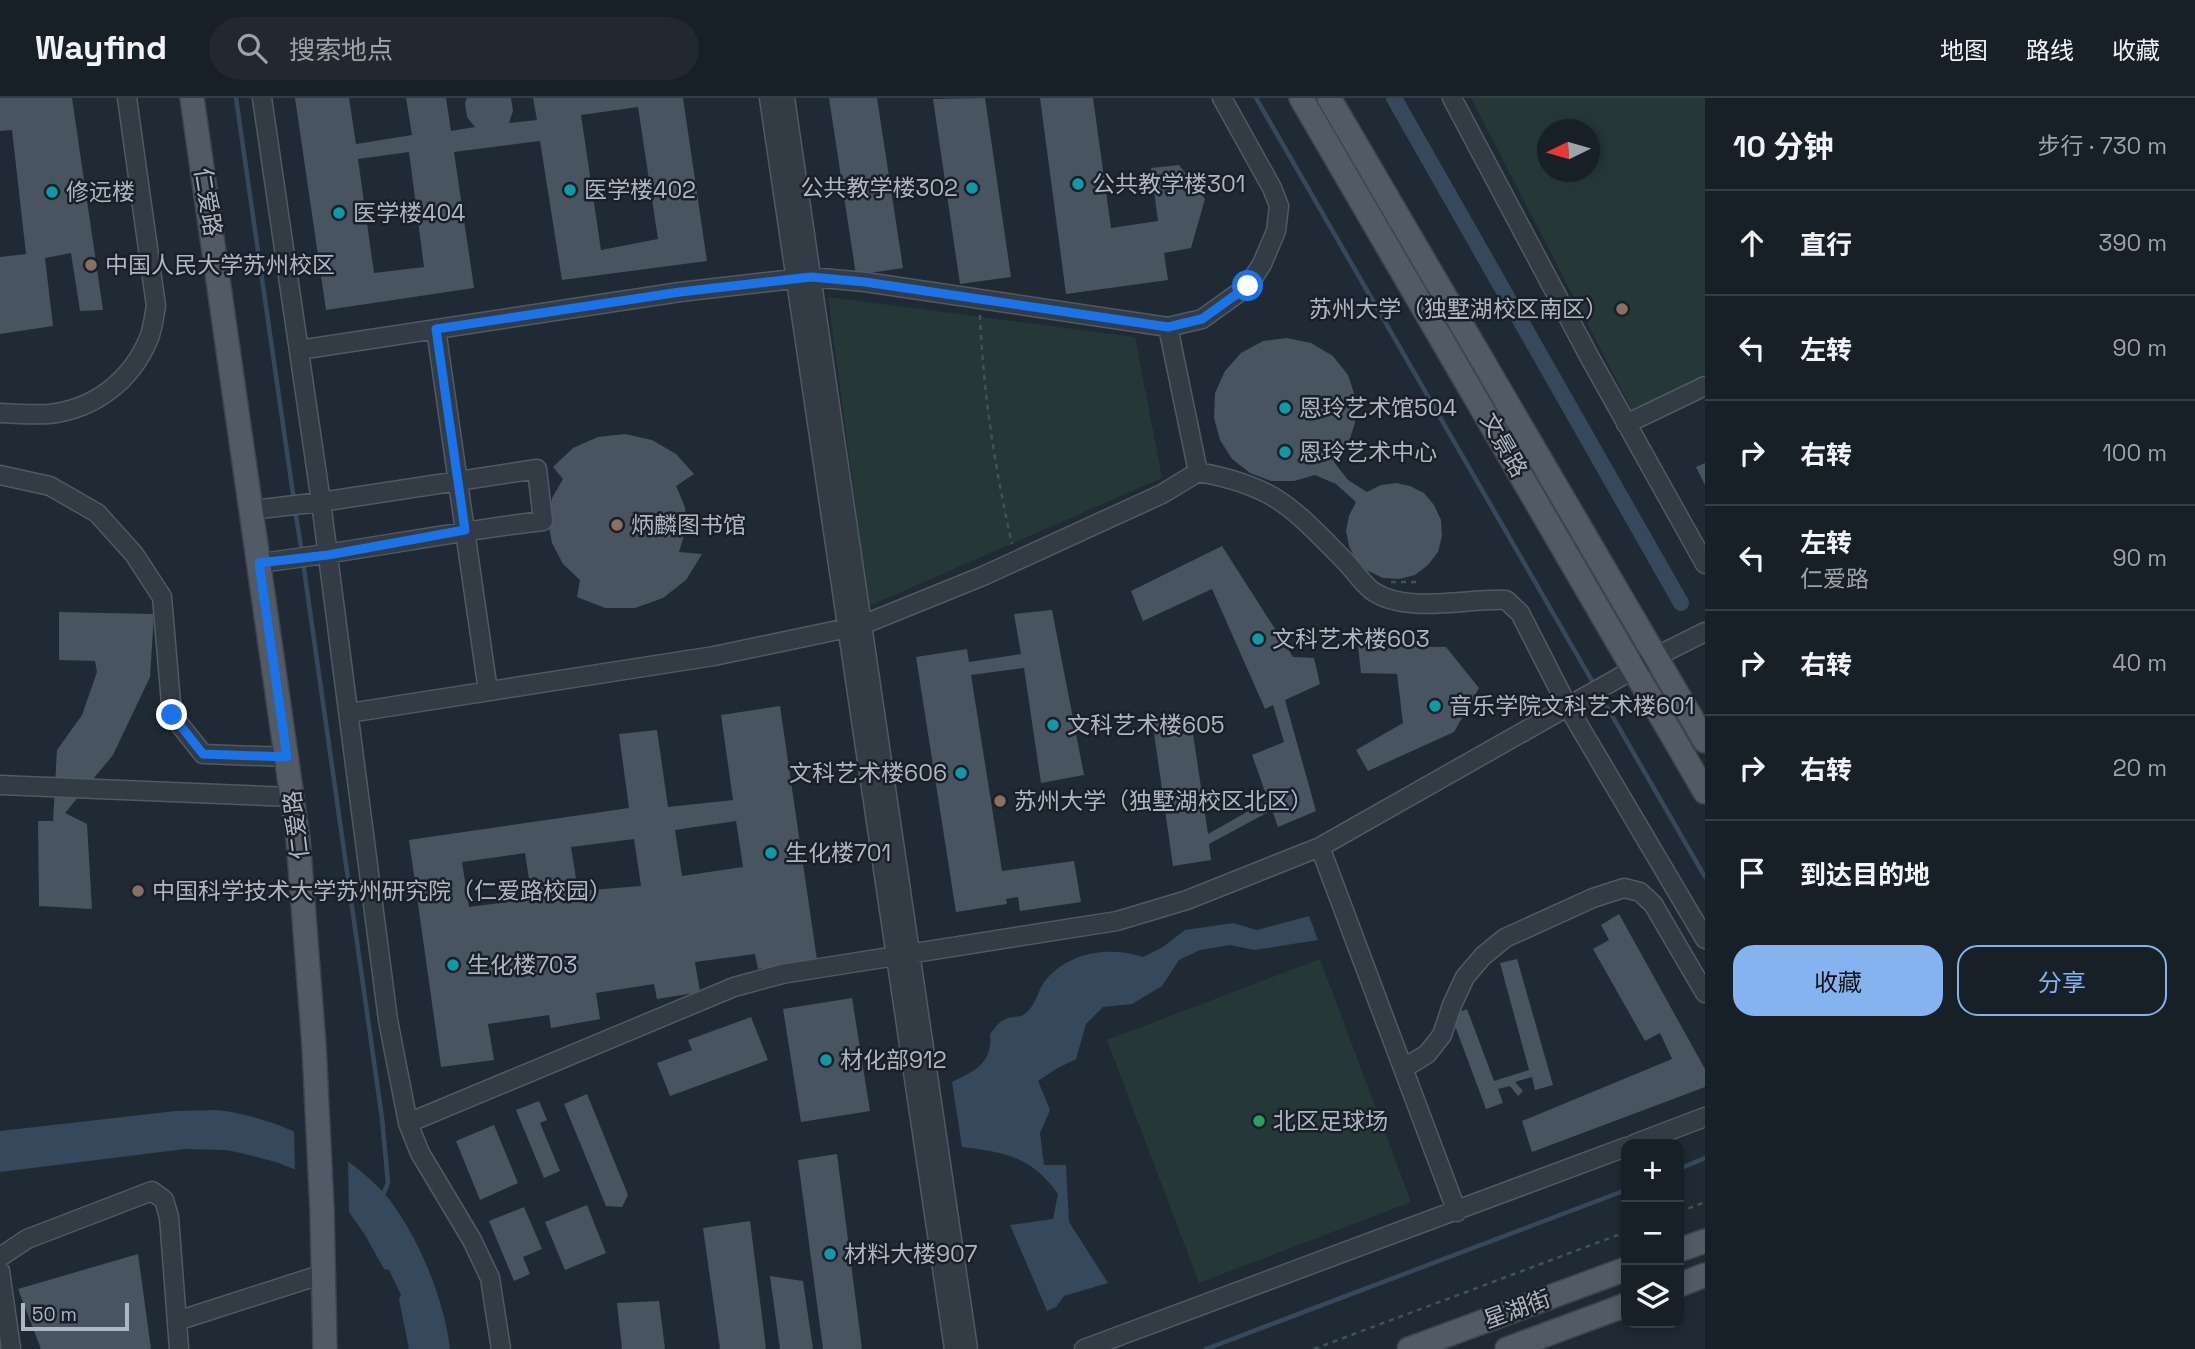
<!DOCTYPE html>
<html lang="zh">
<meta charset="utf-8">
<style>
:root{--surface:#182027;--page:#21282f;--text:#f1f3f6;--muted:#9fa3a7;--line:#363e44;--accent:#84b3f0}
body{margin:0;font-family:"Space Grotesk","Noto Sans SC",sans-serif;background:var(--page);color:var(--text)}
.controls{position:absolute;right:21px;bottom:21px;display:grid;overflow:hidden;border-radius:14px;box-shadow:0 4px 10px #0003}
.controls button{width:63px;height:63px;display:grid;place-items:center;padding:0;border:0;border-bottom:2px solid var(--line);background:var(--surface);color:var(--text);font:35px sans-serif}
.compass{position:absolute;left:1537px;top:21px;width:63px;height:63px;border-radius:50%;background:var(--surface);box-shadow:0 4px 10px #0003;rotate:265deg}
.scale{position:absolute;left:21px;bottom:18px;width:108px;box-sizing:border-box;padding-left:7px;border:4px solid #adb6c2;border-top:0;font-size:19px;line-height:24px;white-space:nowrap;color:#adb6c2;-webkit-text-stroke:5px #192029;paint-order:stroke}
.stop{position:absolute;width:21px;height:21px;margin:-16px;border:5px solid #1a73e8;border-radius:50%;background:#fff}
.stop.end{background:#1a73e8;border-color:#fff;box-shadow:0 2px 7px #0008}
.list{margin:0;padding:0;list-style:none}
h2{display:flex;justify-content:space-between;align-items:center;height:91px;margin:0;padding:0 28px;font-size:30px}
h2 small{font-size:23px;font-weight:400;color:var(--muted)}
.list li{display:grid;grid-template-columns:46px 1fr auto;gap:21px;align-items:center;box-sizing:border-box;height:105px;padding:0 28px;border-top:2px solid var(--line)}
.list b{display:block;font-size:26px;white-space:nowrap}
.list p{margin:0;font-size:23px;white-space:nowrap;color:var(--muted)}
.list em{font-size:23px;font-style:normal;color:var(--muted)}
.actions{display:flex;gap:14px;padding:21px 28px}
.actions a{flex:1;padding:16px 0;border:2px solid var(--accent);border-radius:21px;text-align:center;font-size:24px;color:var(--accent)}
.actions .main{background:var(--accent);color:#111}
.icon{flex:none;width:38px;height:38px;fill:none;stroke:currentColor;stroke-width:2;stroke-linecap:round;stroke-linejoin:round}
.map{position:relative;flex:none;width:1705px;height:1251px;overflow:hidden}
header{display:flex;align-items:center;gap:42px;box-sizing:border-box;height:98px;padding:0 35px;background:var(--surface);border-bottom:2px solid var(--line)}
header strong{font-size:33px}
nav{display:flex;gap:38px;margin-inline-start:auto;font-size:24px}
.search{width:490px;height:63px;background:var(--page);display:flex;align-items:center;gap:18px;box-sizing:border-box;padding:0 24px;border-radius:38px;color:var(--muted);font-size:26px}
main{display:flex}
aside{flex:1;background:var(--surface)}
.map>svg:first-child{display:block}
</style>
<header>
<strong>Wayfind</strong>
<div class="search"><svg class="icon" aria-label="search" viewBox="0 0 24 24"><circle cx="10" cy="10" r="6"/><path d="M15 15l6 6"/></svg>搜索地点</div>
<nav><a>地图</a><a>路线</a><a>收藏</a></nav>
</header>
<main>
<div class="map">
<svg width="1705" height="1251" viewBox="0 0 1705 1251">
<rect width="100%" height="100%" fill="#202a34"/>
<path fill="#253837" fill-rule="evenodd" d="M1471 0H1705V280L1633 314ZM1548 32H1590V74H1548Z
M828 199 1135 239 1162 380 869 508Z
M1320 861 1411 1104 1199 1185 1107 942Z"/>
<path fill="#36485c" d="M1309 818 1318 842 1255 852 1230 847 1200 852 1179 862 1162 888 1132 906 1103 909 1086 926 1076 961 1056 971 1038 983 1050 1012 1040 1035 1044 1067H1066L1069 1124 1108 1185 1064 1198 1056 1209 1047 1213 1010 1127 1053 1121 1058 1096C1032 1059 1005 1054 962 1049L952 984C975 973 993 965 990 936 995 930 999 923 1006 921 1012 918 1021 920 1026 915 1037 906 1037 893 1045 883 1069 854 1108 848 1143 859L1163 849 1185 832 1233 825 1257 832Z
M217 1012C273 1018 344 1051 383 1094 416 1131 445 1203 450 1251H409L399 1201 401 1197 389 1172 384 1171 365 1137 347 1111 301 1074 276 1064 241 1055 226 1052 185 1051 0 1074V1033L176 1013Z"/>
<path fill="#202a34" d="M294 1030 348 1060 349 1119 318 1089 295 1076Z"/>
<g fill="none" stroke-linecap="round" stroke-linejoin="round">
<path stroke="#36485c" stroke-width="4.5" d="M236 0 294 403
M1256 0 1595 588
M295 412 302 455
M303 464 382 1020 388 1085 382 1099
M1599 595 1705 779
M1679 1071 1705 1060
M1206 1251 1626 1092"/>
<path stroke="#36485c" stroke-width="16" d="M1394 0 1681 505"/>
</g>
<path fill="#485460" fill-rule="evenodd" d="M0 0H72L103 212 80 213 71 155 45 160 53 228 0 236V159L26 156 12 32 0 33Z
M295 0H349L356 46 412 37 406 0H446L451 33 475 29 467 19 465 5 467 0H511L513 13 509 25 537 22 533 0H683L707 163 562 182 540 43 454 54 474 190 326 212ZM638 9 658 141 601 152 581 17ZM409 54 424 169 374 175 358 61Z
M829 0H877L903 170 856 177Z
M985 0 1011 179 960 186 933 1Z
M1040 0H1093L1111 130 1158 123 1151 70 1179 67 1205 101 1191 150 1164 155 1168 182 1066 196Z
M1287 240 1311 245 1333 258 1348 277 1356 301 1355 325 1348 347 1334 364 1348 382 1367 394 1381 387 1396 385 1410 388 1424 395 1434 407 1441 422 1442 438 1438 454 1428 467 1415 477 1399 481 1383 480 1368 473 1356 462 1349 448 1346 433 1349 418 1356 404 1336 386 1315 377 1294 383H1271L1250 375 1232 361 1220 342 1214 320 1215 295 1225 273 1241 255 1263 243Z
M625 336 652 342 676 356 694 376 676 388 685 409 686 431 679 454 702 456 686 482 663 500 635 510H605L577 499 580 482 563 466 552 445 548 423 552 400 563 381 553 369 573 350 598 339Z
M1705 365V387L1696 369Z
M1222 448 1293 559 1314 560 1320 586 1285 602 1316 713 1278 729 1272 712 1209 746 1211 762 1173 768 1152 621 1190 616 1208 736 1268 702 1252 657 1284 644 1273 607 1265 611 1212 491 1143 523 1131 493Z
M1052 512 1084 677 1041 685 1024 570 971 577 1002 773 1074 763 1081 804 1020 813 1018 799 1006 801 1007 806 956 814 916 559 967 551 969 564 1021 556 1014 516Z
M59 514 154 516 150 579 113 657 65 715 87 726 92 811 39 808 38 723H53L57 652 82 617 97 574 95 563 59 562Z
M1358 548 1446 549 1479 590 1454 634 1368 673 1356 652 1403 625 1397 576 1361 575Z
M780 608 817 862 758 871 755 856 695 864 700 894 657 901 654 886 596 895 600 921 551 930 549 917 488 926 494 962 441 969 409 742 629 710 619 636 657 632 668 709 733 702 721 617ZM736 723 743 769 682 778 675 732ZM634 741 641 788 578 793 571 749ZM525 755 532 801 469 809 462 764Z
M1619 816 1705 971V989L1532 1054 1522 1023 1672 961 1660 935 1645 943 1593 851 1609 842 1601 827Z
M1517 861 1553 987 1535 992 1532 979 1515 984 1523 993 1518 998 1510 988 1498 991 1503 1005 1486 1011 1451 917 1467 911 1494 983 1529 972 1500 865Z
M852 900 870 1013 801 1024 783 911Z
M751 919 768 962 670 998 657 965 692 952 688 942Z
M587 996 628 1097 622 1109 606 1108 564 1006Z
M539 1003 547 1022 540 1025 560 1073 544 1080 516 1012Z
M494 1027 518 1085 480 1102 456 1043Z
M837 1056 862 1251H823L798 1062Z
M587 1107 606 1155 565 1172 545 1124Z
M524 1109 542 1151 523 1159 530 1176 514 1183 489 1123Z
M750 1123 766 1251H720L703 1130Z
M138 1156 151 1251H41L18 1191Z
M770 1178 803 1183 813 1251H780Z
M659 1203 665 1251H622L617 1205Z"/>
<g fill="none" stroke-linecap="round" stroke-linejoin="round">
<defs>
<path id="minor" d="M262 0 321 404 388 922 408 1025 420 1055 472 1142 490 1180 501 1251
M769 0 954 1251
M785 0 968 1251
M1222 0 1272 90 1279 108 1276 133 1262 166 1248 188 1202 221 1168 229 1198 374C1272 387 1291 408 1341 459 1351 468 1364 488 1374 494 1408 516 1467 500 1506 502L1520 515 1568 609 1705 841
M1452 0 1590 260 1705 466
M436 231 488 593
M299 252 680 194 811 179 865 184 1168 229
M0 315C16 316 33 317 49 316 95 311 132 282 149 240 153 230 154 218 156 208L127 0
M1626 326 1705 288
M0 377 50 388 97 415 134 456 162 499 172 617 203 656 287 659
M252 412 321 404 537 371 543 423C448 434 354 454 259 465
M349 615 714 558 862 527 983 478 1162 396 1198 374
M0 687 293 699
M1320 749 1457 1114
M1404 970 1427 956 1442 937 1452 907 1465 879 1483 858 1505 840 1593 800 1624 790 1640 794 1653 806 1705 895
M408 1025 734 889 782 876 1117 823 1187 802 1320 749 1657 558 1705 534
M1634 1046 1705 1019
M0 1159 27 1141 152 1093 164 1102 169 1119 179 1251
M0 1173 11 1251
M177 1223 323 1176
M1084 1251 1626 1049"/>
<path id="major" d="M192 0 298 741 314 948 322 1112 325 1251
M1301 0 1705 694
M1329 0 1705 643
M1679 1152 1705 1143
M1679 1187 1705 1177
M1409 1251 1626 1171
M1507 1251 1626 1207"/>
</defs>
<use href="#minor" stroke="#515963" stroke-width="21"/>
<use href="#major" stroke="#3d444e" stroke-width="26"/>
<path stroke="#415355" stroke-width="2.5" stroke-dasharray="5 5" stroke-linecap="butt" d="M980 217C983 294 995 371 1012 446
M1391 484H1417
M1679 1114 1705 1104
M1314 1251 1626 1134"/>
<use href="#minor" stroke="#333b45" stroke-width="18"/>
<use href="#major" stroke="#515a65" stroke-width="23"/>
</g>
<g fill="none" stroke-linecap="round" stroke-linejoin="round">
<path stroke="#1a73e8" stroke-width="9" d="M172 617 203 656 287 659 259 465 328 457 465 432 436 231 680 194 811 179 865 184 1168 229 1202 221 1248 188"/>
</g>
<g fill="#0f9aa8" stroke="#192029" stroke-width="2.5">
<circle cx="1078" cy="86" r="7"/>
<circle cx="972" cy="90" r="7"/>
<circle cx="570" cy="92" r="7"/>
<circle cx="52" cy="94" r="7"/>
<circle cx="339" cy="115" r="7"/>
<circle cx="1285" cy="310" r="7"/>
<circle cx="1285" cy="354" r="7"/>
<circle cx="1258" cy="541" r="7"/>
<circle cx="1435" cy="608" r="7"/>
<circle cx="1053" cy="627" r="7"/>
<circle cx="961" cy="675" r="7"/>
<circle cx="771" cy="755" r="7"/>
<circle cx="453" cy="867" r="7"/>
<circle cx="826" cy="962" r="7"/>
<circle cx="830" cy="1156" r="7"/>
</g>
<g fill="#8d6e63" stroke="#192029" stroke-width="2.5">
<circle cx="91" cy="167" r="7"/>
<circle cx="1622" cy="211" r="7"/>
<circle cx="617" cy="427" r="7"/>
<circle cx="1000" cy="703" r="7"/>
<circle cx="138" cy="793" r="7"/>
</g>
<circle fill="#2e9e5b" stroke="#192029" stroke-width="2.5" cx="1259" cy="1023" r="7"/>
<g text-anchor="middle" stroke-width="5" stroke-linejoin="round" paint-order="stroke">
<g font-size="23" fill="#adb6c2" stroke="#192029" text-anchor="start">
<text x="1092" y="94">公共教学楼301</text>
<text x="958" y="98" text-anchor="end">公共教学楼302</text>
<text x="584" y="100">医学楼402</text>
<text x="66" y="102">修远楼</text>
<text x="353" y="123">医学楼404</text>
<text x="105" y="175">中国人民大学苏州校区</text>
<text x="1608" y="219" text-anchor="end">苏州大学（独墅湖校区南区）</text>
<text x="1299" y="318">恩玲艺术馆504</text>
<text x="1299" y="362">恩玲艺术中心</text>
<text x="631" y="435">炳麟图书馆</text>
<text x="1272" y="549">文科艺术楼603</text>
<text x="1449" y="616">音乐学院文科艺术楼601</text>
<text x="1067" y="635">文科艺术楼605</text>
<text x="947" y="683" text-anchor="end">文科艺术楼606</text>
<text x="1014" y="711">苏州大学（独墅湖校区北区）</text>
<text x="785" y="763">生化楼701</text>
<text x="152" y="801">中国科学技术大学苏州研究院（仁爱路校园）</text>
<text x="467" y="875">生化楼703</text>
<text x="840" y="970">材化部912</text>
<text x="1273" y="1031">北区足球场</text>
<text x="844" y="1164">材料大楼907</text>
</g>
<g font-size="23" fill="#adb6c2" stroke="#192029">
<text transform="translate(208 104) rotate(81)" y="8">仁爱路</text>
<text transform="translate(1504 347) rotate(60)" y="8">文景路</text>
<text transform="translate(296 727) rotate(-97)" y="8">仁爱路</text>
<text transform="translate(1517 1211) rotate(-20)" y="8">星湖街</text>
</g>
</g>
</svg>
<div class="controls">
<button>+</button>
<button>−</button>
<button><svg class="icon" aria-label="layers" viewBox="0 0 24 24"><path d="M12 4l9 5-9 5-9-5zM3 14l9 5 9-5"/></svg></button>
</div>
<svg class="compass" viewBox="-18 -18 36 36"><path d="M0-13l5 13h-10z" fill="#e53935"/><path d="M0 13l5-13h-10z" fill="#9fa3a7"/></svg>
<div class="scale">50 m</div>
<div class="stop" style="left:1248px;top:188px"></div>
<div class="stop end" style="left:172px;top:617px"></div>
</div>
<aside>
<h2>10 分钟<small>步行 · 730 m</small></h2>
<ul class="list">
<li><svg class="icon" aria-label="ahead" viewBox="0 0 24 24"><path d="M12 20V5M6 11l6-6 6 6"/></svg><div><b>直行</b></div><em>390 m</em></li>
<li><svg class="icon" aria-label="left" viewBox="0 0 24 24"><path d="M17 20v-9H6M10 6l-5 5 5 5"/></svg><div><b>左转</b></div><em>90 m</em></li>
<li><svg class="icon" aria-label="right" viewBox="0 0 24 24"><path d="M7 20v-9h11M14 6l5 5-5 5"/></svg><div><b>右转</b></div><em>100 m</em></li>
<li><svg class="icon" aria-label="left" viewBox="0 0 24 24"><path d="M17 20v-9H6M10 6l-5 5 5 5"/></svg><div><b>左转</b><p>仁爱路</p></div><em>90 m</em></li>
<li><svg class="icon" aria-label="right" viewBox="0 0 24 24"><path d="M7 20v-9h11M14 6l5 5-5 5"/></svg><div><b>右转</b></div><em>40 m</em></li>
<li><svg class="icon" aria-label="right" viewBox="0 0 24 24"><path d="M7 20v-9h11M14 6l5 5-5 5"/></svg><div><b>右转</b></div><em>20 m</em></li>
<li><svg class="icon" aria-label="arrive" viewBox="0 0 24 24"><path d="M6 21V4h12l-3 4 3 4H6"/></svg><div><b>到达目的地</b></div></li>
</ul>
<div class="actions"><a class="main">收藏</a><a>分享</a></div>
</aside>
</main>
